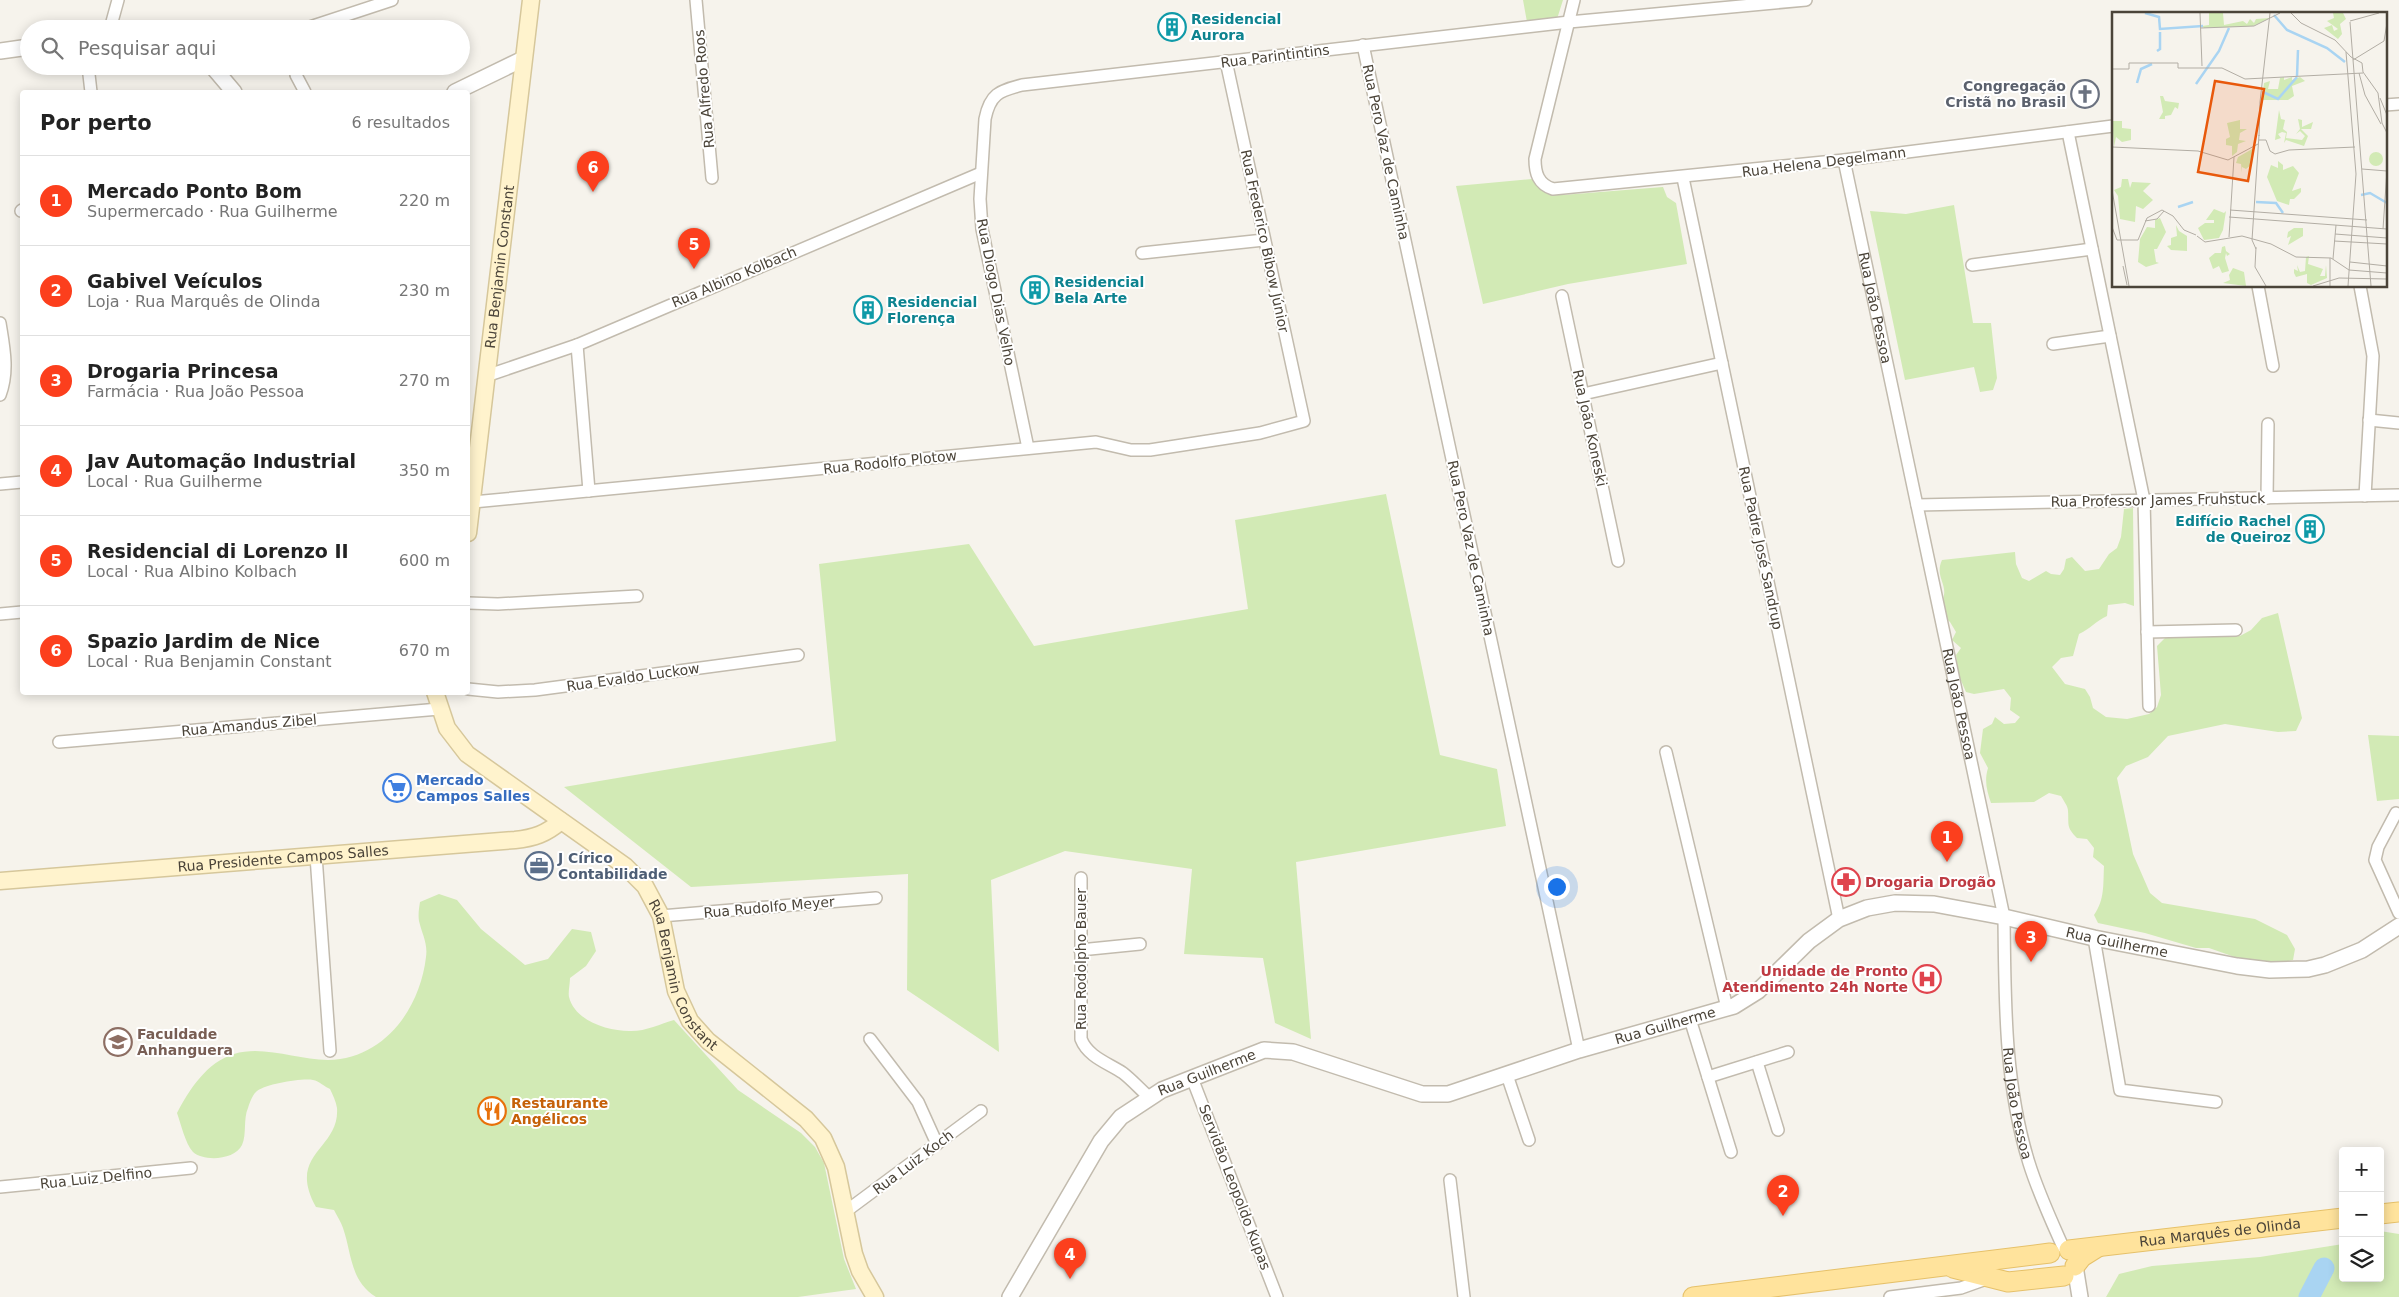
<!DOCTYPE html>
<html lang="pt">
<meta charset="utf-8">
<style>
:root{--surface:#fff;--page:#f6f6f6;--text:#222;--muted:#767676;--line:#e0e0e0;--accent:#fc3f1d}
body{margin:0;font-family:"DejaVu Sans",sans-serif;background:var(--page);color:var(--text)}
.controls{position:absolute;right:15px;bottom:15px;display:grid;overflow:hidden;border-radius:5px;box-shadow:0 2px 12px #0003}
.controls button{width:45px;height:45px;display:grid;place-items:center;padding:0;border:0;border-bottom:1px solid var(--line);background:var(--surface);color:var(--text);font:25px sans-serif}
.you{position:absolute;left:1556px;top:886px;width:18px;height:18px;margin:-12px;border:4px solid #fff;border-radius:50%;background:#1a73e8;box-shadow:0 0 0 8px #1a73e833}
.badge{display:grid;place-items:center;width:32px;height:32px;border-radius:50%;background:var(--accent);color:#fff;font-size:16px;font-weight:700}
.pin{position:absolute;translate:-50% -41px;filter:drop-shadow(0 1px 2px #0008)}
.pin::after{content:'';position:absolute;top:26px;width:18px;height:15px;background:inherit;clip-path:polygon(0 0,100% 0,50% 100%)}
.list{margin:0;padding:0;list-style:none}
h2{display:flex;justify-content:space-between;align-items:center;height:65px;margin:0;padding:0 20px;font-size:21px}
h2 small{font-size:16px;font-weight:400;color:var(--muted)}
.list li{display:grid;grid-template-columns:32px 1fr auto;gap:15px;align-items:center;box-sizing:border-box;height:90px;padding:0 20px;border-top:1px solid var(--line)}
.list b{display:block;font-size:19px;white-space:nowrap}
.list p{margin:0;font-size:16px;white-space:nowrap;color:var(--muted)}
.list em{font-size:16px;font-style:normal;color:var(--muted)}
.icon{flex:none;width:28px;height:28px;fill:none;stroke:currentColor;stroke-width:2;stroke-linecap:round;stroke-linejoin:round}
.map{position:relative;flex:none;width:2399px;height:1297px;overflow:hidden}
.search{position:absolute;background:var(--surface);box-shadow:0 2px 12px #0003;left:20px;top:20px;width:450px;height:55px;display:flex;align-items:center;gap:12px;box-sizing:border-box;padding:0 18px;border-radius:28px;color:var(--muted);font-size:19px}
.panel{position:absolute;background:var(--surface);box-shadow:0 2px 12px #0003;left:20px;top:90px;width:450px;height:605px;border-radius:5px}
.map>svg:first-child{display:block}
</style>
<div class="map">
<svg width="2399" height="1297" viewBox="0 0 2399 1297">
<rect width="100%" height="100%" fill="#f6f3ec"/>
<path fill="#d2eab5" d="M1523 0H1563L1557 19 1527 22Z
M1532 179C1541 191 1549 194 1563 195L1663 187 1667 197 1676 203 1687 264 1568 284 1483 304 1456 186Z
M1954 205 1973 323H1991L1997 378 1993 390 1980 392 1974 367 1905 380 1870 211 1906 214Z
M1386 494 1440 755 1497 769 1506 826 1296 862 1311 1039 1275 1023 1263 958 1184 954 1192 869 1065 851 991 880 999 1052 907 990 908 874 691 887 564 787 836 741 819 564 969 544 1034 646 1248 609 1235 520Z
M2133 508 2134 606 2125 603 2108 605 2107 616C2096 621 2090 629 2079 634L2073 656 2061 658 2052 667 2065 684 2085 689 2090 697 2093 708 2106 717 2127 719 2149 714 2157 707 2161 695 2157 646 2165 638 2240 636 2251 630 2262 618 2278 613 2302 718 2296 731 2278 732 2225 724 2168 736 2148 757 2126 766 2117 778 2133 854 2150 893 2162 903 2255 919 2287 935 2295 949 2293 960 2280 963 2249 962 2209 948H2196L2145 933 2098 923 2094 915C2105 899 2103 884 2104 866L2093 857 2094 848 2087 839 2077 838C2066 827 2069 825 2068 811 2068 806 2063 800 2061 796L2049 793 2034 802 1991 803C1987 791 1984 781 1988 768L1980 753 1983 729 1992 724 1995 717 2004 724 2015 723 2020 717 2010 710 2011 698 2004 689 1974 694 1966 692 1959 676 1956 655 1961 648 1952 640 1956 632 1950 622 1941 614C1940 606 1943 602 1944 595 1946 583 1935 575 1942 560L2015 552 2016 564 2022 578 2029 581 2046 571 2051 574 2060 575 2064 569 2066 559 2072 557 2085 571 2099 569 2109 554 2117 548 2121 537 2124 509Z
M2368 735 2399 736V799L2377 801Z
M439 894 457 900 481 929 525 965 548 959 572 929 591 932 596 951 586 966 570 978C570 984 568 992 569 997 575 1021 608 1031 629 1031 644 1032 660 1024 674 1020L738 1090 801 1133 815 1147 824 1163 844 1259 856 1289 798 1297H376C350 1281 352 1254 343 1228 341 1222 337 1216 334 1210L316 1207C286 1153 340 1150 337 1108 336 1102 333 1095 330 1089 325 1087 319 1081 313 1080 301 1078 267 1084 257 1091 253 1094 250 1102 248 1108 243 1119 247 1134 242 1145 235 1160 204 1162 193 1152 185 1143 181 1124 177 1113 189 1090 207 1062 234 1054 264 1045 297 1060 328 1060 384 1059 420 1009 426 957 428 943 422 934 419 921 418 915 419 908 420 902Z
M2380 1231 2399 1234V1297H2106L2119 1274 2152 1266 2260 1257 2343 1244V1278H2380Z"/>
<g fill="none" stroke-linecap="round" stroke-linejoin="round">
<path stroke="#a9d4f2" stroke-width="21" d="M2309 1297 2324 1268"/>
<defs>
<g id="minor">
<path d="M696 0 712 178"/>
<path d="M1574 0 1535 159C1535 173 1538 184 1553 189L1844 160 2113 126"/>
<path d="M110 29 118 0"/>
<path d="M310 29V27L392 0"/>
<path d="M1363 45 1579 1050"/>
<path d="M88 66 91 92"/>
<path d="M299 66 296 75 305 92"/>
<path d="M2385 105 2399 104"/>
<path d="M2068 132 2144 500 2149 706"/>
<path id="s1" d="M1844 160 2004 917C2005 999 2004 1083 2029 1163 2038 1192 2051 1220 2063 1247"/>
<path d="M1683 178 1839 919"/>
<path d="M21 211 22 210"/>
<path d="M1142 253 1264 240"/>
<path d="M1972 265 2092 249"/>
<path d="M2258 286 2273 366"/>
<path d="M2360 286 2373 356 2365 496"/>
<path d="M1562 296 1618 561"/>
<path d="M0 323C4 348 9 371 0 395"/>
<path d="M2053 344 2110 336"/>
<path d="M577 345 589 491"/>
<path d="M486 376 577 345 981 173"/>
<path d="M1583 394 1722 363"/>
<path d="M2369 420 2399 423"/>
<path d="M1028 448 982 229 980 199 985 119C990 94 999 91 1022 85L1569 22 1806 0"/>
<path d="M0 484 22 482"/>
<path d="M2267 498 2268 424"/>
<path d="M473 502 1096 442 1131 450H1150L1260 433 1304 421 1226 61"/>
<path d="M1917 505 2399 495"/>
<path d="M468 603 498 604 637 596"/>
<path d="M0 614 22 612"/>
<path d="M2147 632 2236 630"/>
<path d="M468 689 498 692 535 690 798 655"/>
<path d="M59 742 439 709"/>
<path d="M1666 752 1727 1008"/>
<path d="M2396 813 2378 847 2375 860 2399 913"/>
<path d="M316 856 330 1051"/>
<path d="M1081 878V1039C1088 1057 1108 1063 1123 1073 1132 1080 1140 1089 1149 1097"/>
<path d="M661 916 876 898"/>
<path d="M2094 938 2120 1090 2216 1102"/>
<path d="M1080 950 1140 944"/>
<path d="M1690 1019 1731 1152"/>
<path d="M870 1039 918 1102 937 1144"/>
<path d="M1757 1062 1778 1130"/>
<path d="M1507 1075 1529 1140"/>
<path d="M1708 1077 1788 1052"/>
<path d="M1192 1078 1277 1297"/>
<path d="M1450 1180 1464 1297"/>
<path d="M0 1187 191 1168"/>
<path d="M845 1212 981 1111"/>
<path d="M1890 1297 1961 1288 1989 1278"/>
</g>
<g id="tertiary">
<path d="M0 51 29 47"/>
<path d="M212 66 234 92"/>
<path d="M455 92 523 59"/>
<path d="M2075 1266 2080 1297"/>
<path id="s2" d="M1010 1297 1101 1141 1121 1117 1162 1090 1264 1050 1293 1052 1422 1094H1448L1579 1050 1734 1006 1758 991 1809 941 1839 919 1867 908 1895 903 1934 904 2004 917 2094 938 2237 966 2270 970 2308 969 2325 965 2362 950 2399 926"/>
</g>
<g id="secondary">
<path id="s3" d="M468 533 531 0"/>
<path id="s4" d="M435 692 447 728 467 754 625 866 645 886 661 916 676 991 690 1021 708 1041 806 1119 823 1138 836 1167 854 1254 860 1271 875 1297"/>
<path id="s5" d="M0 881 515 840C534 838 546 834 561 821"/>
</g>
<g id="primary">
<path d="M2380 1214 2399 1212"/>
<path id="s6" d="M2069 1250 2343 1218"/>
<path d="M2075 1266 2082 1257 2098 1247"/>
<path d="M1953 1268 2008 1282 2064 1276"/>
<path d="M1693 1297 2050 1253"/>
</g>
</defs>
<use href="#minor" stroke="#c2bbae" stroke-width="14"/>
<use href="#tertiary" stroke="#c2bbae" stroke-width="18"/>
<use href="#secondary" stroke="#d6c79b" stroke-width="19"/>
<use href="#primary" stroke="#e6c16a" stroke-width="21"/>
<use href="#minor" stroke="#fff" stroke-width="11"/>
<use href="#tertiary" stroke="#fff" stroke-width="15"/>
<use href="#secondary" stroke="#fff3cd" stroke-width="16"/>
<use href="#primary" stroke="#ffe39c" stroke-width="19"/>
</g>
<defs>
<symbol id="building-ring" viewBox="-11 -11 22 22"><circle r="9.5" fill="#fff" stroke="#0f9aa8" stroke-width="1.5"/><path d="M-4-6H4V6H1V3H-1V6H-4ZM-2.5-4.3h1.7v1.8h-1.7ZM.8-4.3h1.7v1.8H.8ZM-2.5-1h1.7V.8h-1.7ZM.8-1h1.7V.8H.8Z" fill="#0f9aa8"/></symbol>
<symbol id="church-ring" viewBox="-11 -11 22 22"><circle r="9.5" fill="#fff" stroke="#6b7280" stroke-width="1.5"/><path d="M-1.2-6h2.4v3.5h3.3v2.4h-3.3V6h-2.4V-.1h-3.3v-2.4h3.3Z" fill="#6b7280"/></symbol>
<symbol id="supermarket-ring" viewBox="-11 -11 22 22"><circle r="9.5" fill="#fff" stroke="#3f7fe0" stroke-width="1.5"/><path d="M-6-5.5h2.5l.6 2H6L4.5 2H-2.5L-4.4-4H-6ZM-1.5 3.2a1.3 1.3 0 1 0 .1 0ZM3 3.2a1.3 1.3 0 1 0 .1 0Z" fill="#3f7fe0"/></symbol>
<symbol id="office-ring" viewBox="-11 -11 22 22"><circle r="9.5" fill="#fff" stroke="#5c6f8a" stroke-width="1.5"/><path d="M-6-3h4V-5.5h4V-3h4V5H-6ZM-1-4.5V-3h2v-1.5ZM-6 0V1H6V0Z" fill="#5c6f8a"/></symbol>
<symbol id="pharmacy-ring" viewBox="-11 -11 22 22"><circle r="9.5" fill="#fff" stroke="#e0444e" stroke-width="1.5"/><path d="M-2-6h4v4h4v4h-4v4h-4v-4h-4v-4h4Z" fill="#e0444e"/></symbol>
<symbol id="hospital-ring" viewBox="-11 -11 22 22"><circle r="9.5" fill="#fff" stroke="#e0444e" stroke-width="1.5"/><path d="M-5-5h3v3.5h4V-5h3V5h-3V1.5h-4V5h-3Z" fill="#e0444e"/></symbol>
<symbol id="university-ring" viewBox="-11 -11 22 22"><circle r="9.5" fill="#fff" stroke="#8d6e63" stroke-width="1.5"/><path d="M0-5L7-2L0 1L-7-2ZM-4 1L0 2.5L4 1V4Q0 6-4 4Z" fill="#8d6e63"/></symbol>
<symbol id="restaurant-ring" viewBox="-11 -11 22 22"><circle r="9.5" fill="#fff" stroke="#e8710a" stroke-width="1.5"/><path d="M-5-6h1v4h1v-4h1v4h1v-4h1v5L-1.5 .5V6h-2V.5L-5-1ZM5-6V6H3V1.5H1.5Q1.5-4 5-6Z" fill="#e8710a"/></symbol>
</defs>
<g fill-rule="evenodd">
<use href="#building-ring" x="1156" y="11" width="32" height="32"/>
<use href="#church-ring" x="2069" y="78" width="32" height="32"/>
<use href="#building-ring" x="1019" y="274" width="32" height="32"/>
<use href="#building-ring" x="852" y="294" width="32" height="32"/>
<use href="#building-ring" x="2294" y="513" width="32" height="32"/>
<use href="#supermarket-ring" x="381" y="772" width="32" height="32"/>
<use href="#office-ring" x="523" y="850" width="32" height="32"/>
<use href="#pharmacy-ring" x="1830" y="866" width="32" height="32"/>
<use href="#hospital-ring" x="1911" y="963" width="32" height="32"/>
<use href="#university-ring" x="102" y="1026" width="32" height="32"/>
<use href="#restaurant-ring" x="476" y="1095" width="32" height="32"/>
</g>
<g text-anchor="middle" stroke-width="4" stroke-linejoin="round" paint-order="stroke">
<g font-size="14" font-weight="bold" fill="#0d838f" stroke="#fff" text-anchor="start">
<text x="1191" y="24">Residencial<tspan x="1191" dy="16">Aurora</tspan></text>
<text x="1054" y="287">Residencial<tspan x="1054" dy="16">Bela Arte</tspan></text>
<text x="887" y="307">Residencial<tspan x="887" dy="16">Florença</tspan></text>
<text x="2291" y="526" text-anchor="end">Edifício Rachel<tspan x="2291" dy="16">de Queiroz</tspan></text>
</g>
<g font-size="14" fill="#4b4439" stroke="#fff">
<text transform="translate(1275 56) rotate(-7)" y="5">Rua Parintintins</text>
<text transform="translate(704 89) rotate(-95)" y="5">Rua Alfredo Roos</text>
<text transform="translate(1386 152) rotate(78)" y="5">Rua Pero Vaz de Caminha</text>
<text transform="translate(1824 162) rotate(-7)" y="5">Rua Helena Degelmann</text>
<text transform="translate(1265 241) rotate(78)" y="5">Rua Frederico Bibow Júnior</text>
<text dy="5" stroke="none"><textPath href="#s3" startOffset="268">Rua Benjamin Constant</textPath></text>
<text transform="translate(734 277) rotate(-23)" y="5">Rua Albino Kolbach</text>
<text transform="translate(996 292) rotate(79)" y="5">Rua Diogo Dias Velho</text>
<text dy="5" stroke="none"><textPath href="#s1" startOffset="151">Rua João Pessoa</textPath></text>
<text transform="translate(1590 428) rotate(78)" y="5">Rua João Koneski</text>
<text transform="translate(890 462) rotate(-6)" y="5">Rua Rodolfo Plotow</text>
<text transform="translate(2158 500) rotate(-1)" y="5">Rua Professor James Fruhstuck</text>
<text transform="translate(1471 548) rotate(78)" y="5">Rua Pero Vaz de Caminha</text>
<text transform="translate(1761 548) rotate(78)" y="5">Rua Padre José Sandrup</text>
<text transform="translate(633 677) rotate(-8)" y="5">Rua Evaldo Luckow</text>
<text dy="5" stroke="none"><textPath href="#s1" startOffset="556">Rua João Pessoa</textPath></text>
<text transform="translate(249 725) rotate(-5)" y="5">Rua Amandus Zibel</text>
<text dy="5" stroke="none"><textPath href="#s5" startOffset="284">Rua Presidente Campos Salles</textPath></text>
<text transform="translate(769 907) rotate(-5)" y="5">Rua Rudolfo Meyer</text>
<text dy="5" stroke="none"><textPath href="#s2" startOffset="1282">Rua Guilherme</textPath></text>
<text transform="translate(1081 959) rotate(-90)" y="5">Rua Rodolpho Bauer</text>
<text dy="5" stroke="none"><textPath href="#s4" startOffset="391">Rua Benjamin Constant</textPath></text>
<text dy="5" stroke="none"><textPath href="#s2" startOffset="789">Rua Guilherme</textPath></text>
<text dy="5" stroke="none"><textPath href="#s2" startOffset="309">Rua Guilherme</textPath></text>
<text dy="5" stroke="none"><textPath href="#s1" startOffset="961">Rua João Pessoa</textPath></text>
<text transform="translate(913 1162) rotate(-37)" y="5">Rua Luiz Koch</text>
<text transform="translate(96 1178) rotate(-6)" y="5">Rua Luiz Delfino</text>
<text transform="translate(1235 1187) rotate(69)" y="5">Servidão Leopoldo Kupas</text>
<text dy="5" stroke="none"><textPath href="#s6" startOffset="152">Rua Marquês de Olinda</textPath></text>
</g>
<g font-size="14" font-weight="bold" fill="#5b616d" stroke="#fff" text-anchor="end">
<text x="2066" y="91">Congregação<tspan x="2066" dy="16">Cristã no Brasil</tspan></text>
</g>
<g font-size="14" font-weight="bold" fill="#366cbe" stroke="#fff" text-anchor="start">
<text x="416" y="785">Mercado<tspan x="416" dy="16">Campos Salles</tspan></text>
</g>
<g font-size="14" font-weight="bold" fill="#4e5e75" stroke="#fff" text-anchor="start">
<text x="558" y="863">J Círico<tspan x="558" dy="16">Contabilidade</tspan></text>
</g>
<g font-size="14" font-weight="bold" fill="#be3a42" stroke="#fff" text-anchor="start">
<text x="1865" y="887">Drogaria Drogão</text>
<text x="1908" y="976" text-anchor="end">Unidade de Pronto<tspan x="1908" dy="16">Atendimento 24h Norte</tspan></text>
</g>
<g font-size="14" font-weight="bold" fill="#785e54" stroke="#fff" text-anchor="start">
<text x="137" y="1039">Faculdade<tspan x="137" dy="16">Anhanguera</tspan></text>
</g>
<g font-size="14" font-weight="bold" fill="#c56008" stroke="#fff" text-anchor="start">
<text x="511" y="1108">Restaurante<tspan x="511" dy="16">Angélicos</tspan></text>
</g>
</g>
<g transform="translate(2112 12)">
<rect width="275" height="275" fill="#f6f3ec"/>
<path d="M97 1H111L112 13 131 9 135 12 138 7 142 11 144 7 158 6 141 14 92 16 90 14 97 13ZM221 1H231L234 7 228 12 230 22 226 27 212 16 220 13 222 19 226 17 215 9 222 6ZM172 65V68L180 65V68L188 65 193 69 180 74 182 84 176 88H150L152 71 158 69 156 77H166L168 66ZM48 84H51L53 89 67 91 66 97 63 95 59 103 53 104V107H47L51 100ZM167 98 169 107 173 108 171 117 175 120 174 126 190 128 193 124 188 119 184 122 188 117 186 107 190 108V115L201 110 199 117H189L196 124 192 134 174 128 172 131 174 121 170 120 166 122 169 126 163 128ZM0 102 1 109H10V116L19 117V128L10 130 4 125 2 135ZM128 108V117H135L128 121 127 128 134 129 126 132 125 140 120 144V134L114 133V127L118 125 115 111ZM142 136 140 152 134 157 130 155V161L129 152 124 151 126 145ZM257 147a7 7 0 1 1 14 0a7 7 0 1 1-14 0ZM166 149 171 153V158L181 154 187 161 180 179 189 176V180L182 187H178L177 193 165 189 155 165 159 153 166 156ZM10 167H16L18 176 20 170 39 171 31 179 41 188 31 197 24 194 23 210 8 207 6 184 2 178 9 175ZM102 197 112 201 114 199 111 218 107 226 92 228 86 216 93 211H102V208H94ZM48 206 54 220 45 237H42L44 250 47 251 34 255 26 250 28 227 35 215 43 216V208ZM64 213 67 219 75 224V239L59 238 55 234 59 233V226L65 224ZM182 216H191V224L176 233 179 224 175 226 176 220ZM113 234 114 239 118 242 115 244 114 241 113 246 117 259 110 261 107 254 101 257 97 246 103 241H109L110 235ZM197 244 196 252 211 257 208 264H213L214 253 215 266 199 273 195 271V262L184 265 182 261V257L186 259 185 253 188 260 193 259 194 245ZM121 256 132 260 134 274 111 271 118 268 117 263Z" fill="#d2eab5"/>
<path fill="none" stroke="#a9d4f2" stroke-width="2.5" d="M33 1 47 5 48 17 91 14M162 3 175 18 215 36 233 50M45 39 48 37V20M185 64 186 38M25 71 29 57 40 52M84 72 107 39 117 16M151 80 166 87 185 65M249 183 258 181 275 191M144 190 164 191 171 201M66 195 81 190"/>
<path fill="none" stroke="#b2ada4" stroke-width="1" d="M88 1 90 54M179 1 189 11 223 28 239 45 250 51 251 60 266 81 270 111 275 121M238 9 267 1M238 10 259 274M89 16 142 14 168 1M234 40 244 162 236 274M241 48 272 29 275 11M0 57H17V51H66V56H110L133 67 251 61M247 61 253 83 269 112M268 86 275 103M148 90 158 1M147 124 148 90M147 128H154L158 139 163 142 177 138 243 135M0 135 86 139 116 148 146 132M250 157 275 159M0 178 17 274M118 198 255 208M117 205 275 217M33 209 45 207 52 199M0 215 5 228H26M271 217 275 158M223 222 275 226M85 224 93 230 130 224 159 232 184 245 219 246 237 258 275 261M117 225 122 145M26 228 35 206 50 198 61 204 72 218 84 223M222 229 275 232M144 235 143 255 154 274M144 237 140 228 147 123M221 247 224 213M238 250 275 254M11 254 15 273M201 274 227 266 275 267M218 274V246"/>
<path fill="#e8590c" fill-opacity="0.15" stroke="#e8590c" stroke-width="2.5" d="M103 69 152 77 136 169 86 160Z"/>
<rect width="275" height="275" fill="none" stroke="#4b4439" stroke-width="2.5"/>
</g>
</svg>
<div class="controls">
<button>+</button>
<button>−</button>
<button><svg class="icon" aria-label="layers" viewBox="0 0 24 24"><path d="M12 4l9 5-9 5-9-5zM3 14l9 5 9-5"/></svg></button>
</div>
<div class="you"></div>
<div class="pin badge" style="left:1947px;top:862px">1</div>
<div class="pin badge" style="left:1783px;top:1216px">2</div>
<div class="pin badge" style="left:2031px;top:962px">3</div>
<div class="pin badge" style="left:1070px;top:1279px">4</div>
<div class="pin badge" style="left:694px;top:269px">5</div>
<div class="pin badge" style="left:593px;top:192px">6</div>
<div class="search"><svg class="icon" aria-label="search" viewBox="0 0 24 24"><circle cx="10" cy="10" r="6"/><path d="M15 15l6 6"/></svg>Pesquisar aqui</div>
<section class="panel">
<h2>Por perto<small>6 resultados</small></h2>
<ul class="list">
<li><span class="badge">1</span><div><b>Mercado Ponto Bom</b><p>Supermercado · Rua Guilherme</p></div><em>220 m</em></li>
<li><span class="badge">2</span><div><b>Gabivel Veículos</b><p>Loja · Rua Marquês de Olinda</p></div><em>230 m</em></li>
<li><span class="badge">3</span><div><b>Drogaria Princesa</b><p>Farmácia · Rua João Pessoa</p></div><em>270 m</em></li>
<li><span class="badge">4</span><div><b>Jav Automação Industrial</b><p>Local · Rua Guilherme</p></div><em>350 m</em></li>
<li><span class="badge">5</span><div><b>Residencial di Lorenzo II</b><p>Local · Rua Albino Kolbach</p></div><em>600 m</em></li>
<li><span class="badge">6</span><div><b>Spazio Jardim de Nice</b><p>Local · Rua Benjamin Constant</p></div><em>670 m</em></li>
</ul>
</section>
</div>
